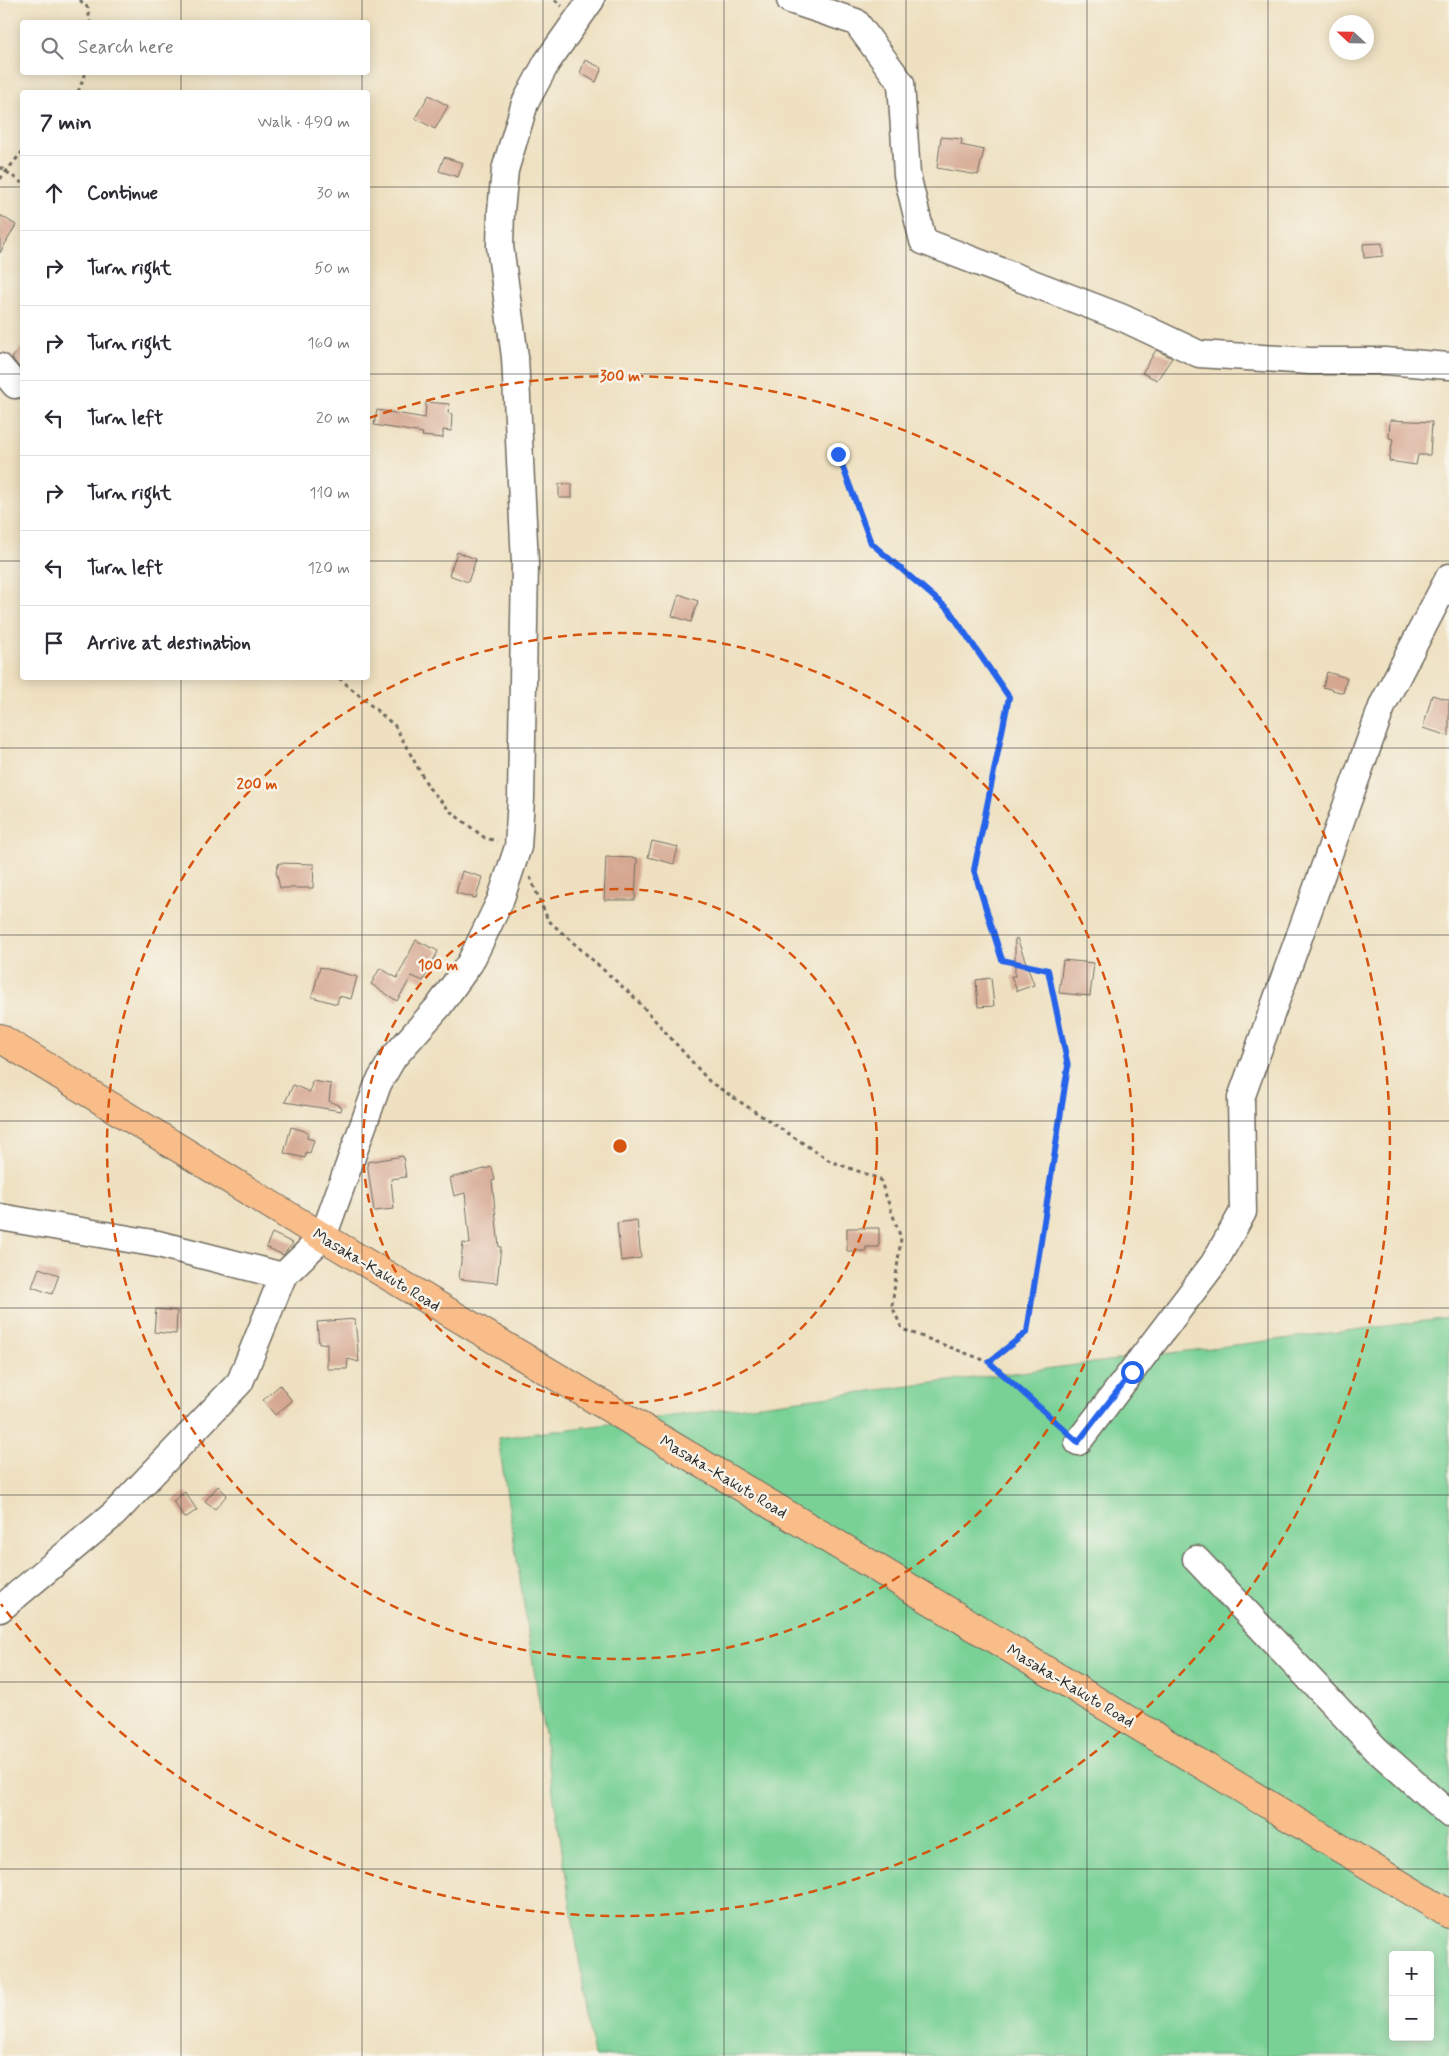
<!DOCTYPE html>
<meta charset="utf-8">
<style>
:root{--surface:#fff;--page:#f2f2f3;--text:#2b2b33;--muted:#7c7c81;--line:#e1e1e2}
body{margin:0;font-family:Mynerve,sans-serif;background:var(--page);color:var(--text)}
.controls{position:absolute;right:15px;bottom:15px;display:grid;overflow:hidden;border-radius:5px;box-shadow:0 2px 12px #0003}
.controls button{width:45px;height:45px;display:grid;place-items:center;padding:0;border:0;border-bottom:1px solid var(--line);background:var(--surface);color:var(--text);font:25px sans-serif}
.compass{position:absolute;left:1329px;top:15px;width:45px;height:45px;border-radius:50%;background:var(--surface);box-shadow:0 2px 12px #0003;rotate:292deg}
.stop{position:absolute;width:15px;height:15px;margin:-11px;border:4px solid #2563eb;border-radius:50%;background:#fff}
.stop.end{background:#2563eb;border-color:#fff;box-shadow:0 1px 5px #0008}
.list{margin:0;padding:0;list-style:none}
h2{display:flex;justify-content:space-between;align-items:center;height:65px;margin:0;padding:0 20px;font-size:21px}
h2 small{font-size:16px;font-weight:400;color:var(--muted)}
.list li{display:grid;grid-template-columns:32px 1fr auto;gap:15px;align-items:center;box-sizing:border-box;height:75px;padding:0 20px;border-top:1px solid var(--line)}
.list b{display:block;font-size:19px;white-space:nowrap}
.list em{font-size:16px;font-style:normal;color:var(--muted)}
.icon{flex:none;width:28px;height:28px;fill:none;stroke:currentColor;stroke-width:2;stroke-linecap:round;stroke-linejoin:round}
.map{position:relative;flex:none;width:1449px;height:2056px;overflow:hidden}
.search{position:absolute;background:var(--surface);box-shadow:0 2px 12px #0003;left:20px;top:20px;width:350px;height:55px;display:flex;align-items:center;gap:12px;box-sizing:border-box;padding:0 18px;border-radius:5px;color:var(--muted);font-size:19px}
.panel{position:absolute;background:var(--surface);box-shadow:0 2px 12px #0003;left:20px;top:90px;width:350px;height:590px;border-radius:5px}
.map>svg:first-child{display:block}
</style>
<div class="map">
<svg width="1449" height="2056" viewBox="0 0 1449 2056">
<rect width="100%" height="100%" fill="#f7f3e8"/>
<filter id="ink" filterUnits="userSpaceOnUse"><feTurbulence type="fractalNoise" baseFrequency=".02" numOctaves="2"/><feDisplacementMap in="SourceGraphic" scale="10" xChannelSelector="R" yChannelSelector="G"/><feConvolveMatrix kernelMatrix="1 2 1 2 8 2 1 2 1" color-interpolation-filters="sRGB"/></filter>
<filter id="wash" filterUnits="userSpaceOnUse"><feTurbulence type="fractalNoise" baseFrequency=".0096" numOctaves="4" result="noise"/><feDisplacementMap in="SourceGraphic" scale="20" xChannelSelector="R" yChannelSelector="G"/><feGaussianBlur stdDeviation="1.12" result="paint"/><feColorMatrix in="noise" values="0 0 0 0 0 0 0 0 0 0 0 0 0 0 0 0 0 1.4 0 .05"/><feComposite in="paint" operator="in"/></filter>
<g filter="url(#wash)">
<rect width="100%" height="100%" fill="#eee0c0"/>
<path fill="#79d196" stroke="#527e60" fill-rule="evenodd" d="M1449 1318V2056H594L498 1438ZM1393 1955H1430V2037H1393Z"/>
<g id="blocks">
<path fill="#d5a791" d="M585 60 602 68 596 82 580 73Z
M429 95 448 106 435 129 415 118Z
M941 137 962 139 961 145 984 150 978 175 937 168Z
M444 157 463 163 458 177 439 171Z
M0 215 16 225 0 253Z
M1382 243 1383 256 1364 258 1363 244Z
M22 346V371L12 358Z
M1156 350 1172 358 1157 380 1142 373Z
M426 402 449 404 448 413 452 414 451 431 443 430V438L422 436 423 433 374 425 377 410 425 418Z
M1390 420 1432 422 1430 455H1418L1416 465 1389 461 1393 439 1389 438Z
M559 484H572V498H559Z
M457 552 476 559 468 582 449 575Z
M679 594 698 601 691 622 672 616Z
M1327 672 1347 678 1343 693 1323 687Z
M1432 695 1449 700V736L1423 728Z
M652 841 678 847 674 864 648 857Z
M606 857 637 858 635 900H604Z
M279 863 314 864 313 888H280L276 871Z
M462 871 482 877 476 898 456 893Z
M1017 938 1034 985 1017 991 1011 976H1015V939Z
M416 940 438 951 423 981 412 976 397 1001 371 984 380 968 397 978Z
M1063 960 1094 963 1090 996 1059 993Z
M320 967 357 977 351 999 339 996 337 1004 312 997Z
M991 978 994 1006 978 1007 976 980Z
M312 1081 331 1084 329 1101 342 1107 341 1111 285 1102 293 1085 310 1092Z
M291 1127 308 1132 307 1138 314 1140 310 1153 306 1152 305 1158 284 1153Z
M403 1156 406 1177 391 1179 394 1209 374 1211 367 1162Z
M492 1167 495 1180 492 1181 499 1247H501L497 1283 459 1279 463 1243 470 1244 465 1193 454 1196 450 1178Z
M637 1220 641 1258 621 1261 617 1223Z
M847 1228H879V1247H866V1251H847Z
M272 1233 293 1243 283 1255 266 1247Z
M39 1268 59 1275 52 1294 32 1287Z
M156 1309 177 1311 176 1334 154 1332Z
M355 1319 359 1362 348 1359 347 1369H327V1343L319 1344 317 1322Z
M280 1385 292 1401 275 1415 263 1400Z
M218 1486 227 1495 215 1509 205 1501Z
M185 1492 197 1510 185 1518 173 1501Z"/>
</g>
</g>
<g filter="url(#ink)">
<use href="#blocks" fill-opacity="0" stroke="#6f6a5f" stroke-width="1"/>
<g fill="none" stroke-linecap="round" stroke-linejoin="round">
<defs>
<path id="minor" d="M790 0 856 22 901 83 907 175 923 241 1123 318 1199 354 1310 361H1385L1449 366
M0 367 15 385
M0 1217 158 1244 283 1276
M1078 1442 1214 1263 1243 1212 1241 1098 1383 704 1449 577
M1196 1559 1376 1749 1449 1814
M0 1609 114 1514 240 1382 283 1276 323 1237 378 1084 393 1058 439 1006 470 963 500 901 518 847 521 798 525 563 515 357 500 246 501 211 505 170 525 103 547 62 591 0"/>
<path id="highway" d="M0 1038 323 1237 867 1562 1449 1914"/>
</defs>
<use href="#minor" stroke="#6f6a5f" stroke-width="29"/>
<use href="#highway" stroke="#6f6a5f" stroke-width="30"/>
<path stroke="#6f6a5f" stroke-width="3" stroke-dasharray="4 4" stroke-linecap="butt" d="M80 0 88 8 90 22
M555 0 562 6
M78 92 86 72
M0 167 22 183
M0 179 22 152
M838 454 871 543 949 610 1009 697 974 870 1002 960 1048 970 1068 1066 1027 1332 989 1362
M339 678 395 726 429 788 451 812 485 838 497 841
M530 877 548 920 636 999 710 1082 830 1161 880 1179 901 1238 892 1306 902 1329 989 1362 1063 1428"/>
<use href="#minor" stroke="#fff" stroke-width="26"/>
<use href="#highway" stroke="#f8bd89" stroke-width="28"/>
</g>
</g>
<g fill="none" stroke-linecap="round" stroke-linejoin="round" filter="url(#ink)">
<path stroke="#2563eb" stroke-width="6" d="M838 454 871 543 949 610 1009 697 974 870 1002 960 1048 970 1068 1066 1027 1332 989 1362 1078 1442 1132 1372"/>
</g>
<path fill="none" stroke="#2b2b2b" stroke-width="1" stroke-opacity="0.55" d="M181 0V22M362 0V22M543 0V2056M724 0V2056M906 0V2056M1087 0V2056M1268 0V2056M181 72V92M362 72V92M0 187H22M368 187H1449M0 374H22M368 374H1449M0 561H22M368 561H1449M181 678V2056M362 678V2056M0 748H1449M0 935H1449M0 1121H1449M0 1308H1449M0 1495H1449M0 1682H1449M0 1869H1449"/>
<g fill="none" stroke="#d5540f" stroke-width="2.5" stroke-dasharray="9 6">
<circle cx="620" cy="1146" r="257"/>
<circle cx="620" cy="1146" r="513"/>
<path d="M369 418A770 770 0 1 1 1 1604"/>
</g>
<g text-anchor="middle" stroke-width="5" stroke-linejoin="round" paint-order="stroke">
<g font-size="16" fill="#2b2b2b" stroke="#f7f3e8">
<text transform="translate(377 1269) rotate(31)" y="6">Masaka-Kakuto Road</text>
<text transform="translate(724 1476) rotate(31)" y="6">Masaka-Kakuto Road</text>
<text transform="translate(1071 1685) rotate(31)" y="6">Masaka-Kakuto Road</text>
</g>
</g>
<circle cx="620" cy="1146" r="8" fill="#d5540f" stroke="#f7f3e8" stroke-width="2.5"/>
<g font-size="15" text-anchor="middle" font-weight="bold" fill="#d5540f" stroke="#f7f3e8" stroke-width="5" stroke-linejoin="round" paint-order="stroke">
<text x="620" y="381">300 m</text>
<text x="257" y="789">200 m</text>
<text x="438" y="970">100 m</text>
</g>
</svg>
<div class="controls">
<button>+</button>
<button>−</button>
</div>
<svg class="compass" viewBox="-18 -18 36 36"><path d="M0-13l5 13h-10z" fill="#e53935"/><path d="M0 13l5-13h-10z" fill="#7c7c81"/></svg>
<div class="stop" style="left:1132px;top:1372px"></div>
<div class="stop end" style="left:838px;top:454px"></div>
<div class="search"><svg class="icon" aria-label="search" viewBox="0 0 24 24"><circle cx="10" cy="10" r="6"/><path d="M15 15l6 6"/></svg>Search here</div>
<section class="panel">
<h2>7 min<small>Walk · 490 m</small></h2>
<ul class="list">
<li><svg class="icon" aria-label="ahead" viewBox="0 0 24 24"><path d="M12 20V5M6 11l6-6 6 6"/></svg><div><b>Continue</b></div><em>30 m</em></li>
<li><svg class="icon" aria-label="right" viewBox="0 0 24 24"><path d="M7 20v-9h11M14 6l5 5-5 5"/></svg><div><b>Turn right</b></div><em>50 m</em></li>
<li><svg class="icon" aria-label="right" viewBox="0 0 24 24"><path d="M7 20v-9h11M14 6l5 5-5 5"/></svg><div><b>Turn right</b></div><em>160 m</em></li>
<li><svg class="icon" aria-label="left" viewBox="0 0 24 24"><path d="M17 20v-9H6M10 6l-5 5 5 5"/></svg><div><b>Turn left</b></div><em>20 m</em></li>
<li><svg class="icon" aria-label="right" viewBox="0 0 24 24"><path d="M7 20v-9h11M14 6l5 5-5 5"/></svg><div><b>Turn right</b></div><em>110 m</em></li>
<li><svg class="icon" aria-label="left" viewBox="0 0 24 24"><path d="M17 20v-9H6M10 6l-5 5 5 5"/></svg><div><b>Turn left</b></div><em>120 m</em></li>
<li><svg class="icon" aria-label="arrive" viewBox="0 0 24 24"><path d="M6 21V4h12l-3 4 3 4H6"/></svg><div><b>Arrive at destination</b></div></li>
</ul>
</section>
</div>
